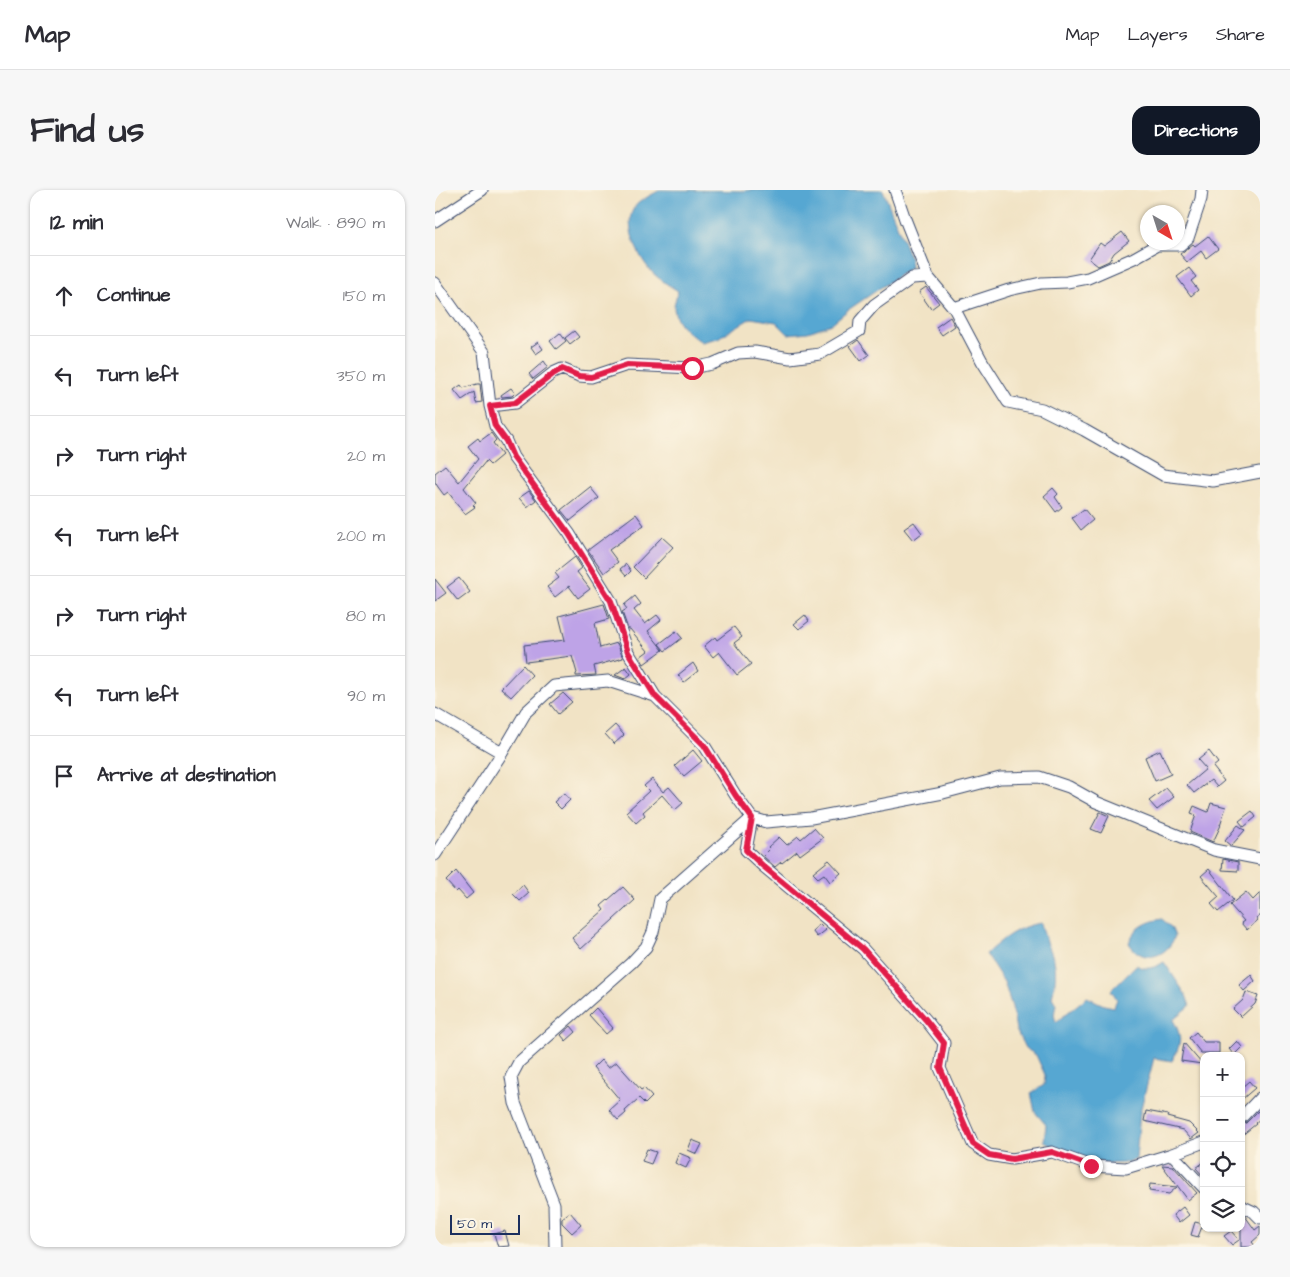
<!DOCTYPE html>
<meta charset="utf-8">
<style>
:root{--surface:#fff;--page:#f7f7f7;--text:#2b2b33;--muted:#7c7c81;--line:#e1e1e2;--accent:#111827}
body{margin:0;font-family:"Architects Daughter",sans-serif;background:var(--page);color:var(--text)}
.controls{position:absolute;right:15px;bottom:15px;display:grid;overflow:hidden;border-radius:10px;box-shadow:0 1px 4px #0004}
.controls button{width:45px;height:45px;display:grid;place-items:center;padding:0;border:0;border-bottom:1px solid var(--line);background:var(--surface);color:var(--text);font:25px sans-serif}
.compass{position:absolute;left:705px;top:15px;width:45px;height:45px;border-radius:50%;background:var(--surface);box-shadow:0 1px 4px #0004;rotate:141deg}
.scale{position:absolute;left:15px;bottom:12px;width:70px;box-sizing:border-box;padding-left:5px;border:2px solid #1b2f5e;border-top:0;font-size:14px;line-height:18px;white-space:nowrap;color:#1b2f5e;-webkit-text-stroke:4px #fcf5e5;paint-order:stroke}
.stop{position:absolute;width:15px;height:15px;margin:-11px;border:4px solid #e11d48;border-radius:50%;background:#fff}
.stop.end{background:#e11d48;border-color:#fff;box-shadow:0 1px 5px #0008}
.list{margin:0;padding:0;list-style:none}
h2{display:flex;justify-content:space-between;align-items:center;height:65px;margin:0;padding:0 20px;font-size:21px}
h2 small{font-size:16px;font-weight:400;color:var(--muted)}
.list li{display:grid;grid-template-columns:32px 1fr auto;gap:15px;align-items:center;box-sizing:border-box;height:80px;padding:0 20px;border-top:1px solid var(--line)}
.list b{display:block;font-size:19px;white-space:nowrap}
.list em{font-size:16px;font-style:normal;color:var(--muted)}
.icon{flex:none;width:28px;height:28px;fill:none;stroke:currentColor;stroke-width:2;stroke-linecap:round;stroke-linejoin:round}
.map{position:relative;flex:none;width:825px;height:1057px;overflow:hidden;border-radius:15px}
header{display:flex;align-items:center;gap:30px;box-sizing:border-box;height:70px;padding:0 25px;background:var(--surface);border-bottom:1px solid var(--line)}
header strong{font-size:24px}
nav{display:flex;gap:28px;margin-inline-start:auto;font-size:18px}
.intro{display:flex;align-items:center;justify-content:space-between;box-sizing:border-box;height:120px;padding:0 30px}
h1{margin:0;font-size:35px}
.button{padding:12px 22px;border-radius:15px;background:var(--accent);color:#fff;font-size:18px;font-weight:700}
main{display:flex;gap:30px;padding:0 30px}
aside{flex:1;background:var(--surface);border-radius:15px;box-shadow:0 1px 4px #0004}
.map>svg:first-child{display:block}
</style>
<header>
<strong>Map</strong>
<nav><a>Map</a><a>Layers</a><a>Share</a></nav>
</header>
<div class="intro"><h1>Find us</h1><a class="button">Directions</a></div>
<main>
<aside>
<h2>12 min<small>Walk · 890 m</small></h2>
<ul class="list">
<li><svg class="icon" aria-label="ahead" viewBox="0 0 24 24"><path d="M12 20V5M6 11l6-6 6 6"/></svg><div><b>Continue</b></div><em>150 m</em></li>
<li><svg class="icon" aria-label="left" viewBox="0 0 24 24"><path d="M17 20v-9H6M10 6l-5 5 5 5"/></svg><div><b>Turn left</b></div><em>350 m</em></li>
<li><svg class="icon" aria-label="right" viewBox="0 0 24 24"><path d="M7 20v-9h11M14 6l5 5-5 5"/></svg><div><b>Turn right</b></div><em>20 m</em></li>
<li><svg class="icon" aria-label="left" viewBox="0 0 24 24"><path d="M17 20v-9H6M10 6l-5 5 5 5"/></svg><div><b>Turn left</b></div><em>200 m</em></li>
<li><svg class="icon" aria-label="right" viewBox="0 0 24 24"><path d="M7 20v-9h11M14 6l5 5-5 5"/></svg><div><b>Turn right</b></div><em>80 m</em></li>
<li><svg class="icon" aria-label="left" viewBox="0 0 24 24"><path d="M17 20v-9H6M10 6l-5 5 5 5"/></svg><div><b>Turn left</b></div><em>90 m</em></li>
<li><svg class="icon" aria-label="arrive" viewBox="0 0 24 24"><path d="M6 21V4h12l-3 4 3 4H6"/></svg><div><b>Arrive at destination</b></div></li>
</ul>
</aside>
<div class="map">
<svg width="825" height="1057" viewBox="0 0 825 1057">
<rect width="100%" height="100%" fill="#fcf5e5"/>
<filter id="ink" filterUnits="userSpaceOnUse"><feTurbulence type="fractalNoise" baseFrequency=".02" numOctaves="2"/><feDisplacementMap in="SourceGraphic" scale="10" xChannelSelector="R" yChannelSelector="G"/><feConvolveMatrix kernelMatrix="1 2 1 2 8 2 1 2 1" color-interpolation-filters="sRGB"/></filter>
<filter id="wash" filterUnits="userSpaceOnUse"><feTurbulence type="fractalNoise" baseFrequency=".0096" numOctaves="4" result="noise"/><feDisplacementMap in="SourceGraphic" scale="20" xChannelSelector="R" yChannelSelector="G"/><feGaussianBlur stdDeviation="1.12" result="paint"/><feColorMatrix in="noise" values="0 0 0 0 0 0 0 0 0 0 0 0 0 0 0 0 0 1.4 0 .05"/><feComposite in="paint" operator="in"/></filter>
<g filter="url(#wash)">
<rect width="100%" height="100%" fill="#f1e3c5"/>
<path fill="#57a7d2" stroke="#396b98" d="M225 0 309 1 317 0H448L475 68 476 77 413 120 396 134 373 142 353 144 341 132 316 128 283 148 267 152C254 144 240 134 239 117 239 112 242 106 243 101 235 96 227 91 220 85 206 73 187 36 199 18 204 10 217 5 225 0Z
M727 729 736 737 740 746C732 768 707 775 694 753 698 738 713 731 727 729Z
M606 733C609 748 615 757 619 771 622 782 620 795 617 807L621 814 619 825 621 832 652 807 669 815 679 817 682 809 676 800 701 775C712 781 719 778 729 772L751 805 755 816 738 830C748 848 746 854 737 871L719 868 705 922 701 969C686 980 639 968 623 960 618 958 614 954 609 951L611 935 600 922 596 903 609 895 610 885 601 865 590 858 581 840 577 817 569 792 551 764C567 749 583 736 606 733Z"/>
<g id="blocks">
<path fill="#bea3e7" d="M687 42 694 51 679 63 674 71 663 76 654 69 665 53 669 56Z
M773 46 783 59 771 68 766 61 752 72 745 64 758 54 760 56Z
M754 78 761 87 756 91 763 100 756 106 742 87Z
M491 97 504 113 496 119 484 102Z
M515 127 520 136 507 145 501 137Z
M139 141 144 147 135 154 130 148Z
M125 143 131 151 121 159 115 151Z
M423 150 434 165 426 171 415 156Z
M103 152 108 159 101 164 96 157Z
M109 171 113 177 98 189 94 184Z
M42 194H45L47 212 41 213 39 202 27 210 19 200 26 195 28 198Z
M76 198 80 203 77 206 67 207 66 205Z
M56 243 61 250 58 253 67 265 55 275 51 271 29 298 41 313 38 315 40 317 30 324 13 302 9 305 3 297 0 292V283L10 275 24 292 43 269 33 256 43 248 45 251Z
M155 297 164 308 135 331 126 320Z
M618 298 623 304 620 307 627 317 621 322 609 306Z
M94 301 101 310 92 317 84 308Z
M649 319 658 330 646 340 637 328Z
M201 324 209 335 174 360 183 372 169 383 153 360Z
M479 332 487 343 478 350 469 339Z
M227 347 238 357 209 388 198 377Z
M140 367 147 378 142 382 155 399 143 408 134 396 120 407 112 397 124 388 120 383Z
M191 374 196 381 191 386 185 379Z
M24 388 35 402 23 411 12 397Z
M0 389 11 403 0 411Z
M200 406 206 414 199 420 210 434 222 425 226 430 213 441 228 460 209 474 205 467 213 461 195 439H193L187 422 192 419 189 415Z
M169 414 174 429 160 433 165 458 182 453 188 468 159 476 161 485 141 486V484L142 483 137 466 91 472 89 455 130 450 124 426Z
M370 425 374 431 364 439 359 434Z
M299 437 307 447 299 453 316 474 302 485 284 462 278 467 269 456 280 447 282 450Z
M241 441 247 448 230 461 224 454Z
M258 473 263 481 249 492 243 485Z
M88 475 97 485 76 507 66 498Z
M191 477 196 484 190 489 180 485Z
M128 503 137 512 123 524 115 514Z
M180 535 189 545 179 554 170 544Z
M258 560 267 571 249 586 240 576Z
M725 560 736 584 720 591 710 567Z
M774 561 783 573 778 577 789 591 782 597 776 590 759 603 752 595 771 579 763 570Z
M217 589 228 602 234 597 248 613 240 620 227 605 208 622 210 625 201 633 191 622 214 601 209 596Z
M731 598 739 607 722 620 714 611Z
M129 603 135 610 126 619 119 612Z
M776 613 791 617 785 635H786L778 652 755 642 761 625 756 623 759 616 773 622Z
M817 621 821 627 809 637 804 631Z
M665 622 674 626 666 643 656 639Z
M803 635 810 640 796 656 790 651Z
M379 638 388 648 365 665 362 661 347 673 346 672 340 677 328 666 335 659 333 657 344 647 352 655 363 646 366 649Z
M788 669 803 672V681L787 680Z
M394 670 406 683 395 692 389 684 383 688 378 683Z
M774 679 798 710 783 722 776 714 784 707 766 686Z
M21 681 38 703 31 709 23 700 21 702 11 691Z
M88 695 94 703 85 711 78 704Z
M188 697 200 710 146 759 137 748 169 720 166 716Z
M811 702 818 710 825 703V726L821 729 823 730 812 740 806 733 809 731 795 715Z
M385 734 391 740 382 747 377 741Z
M816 785 820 791 809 801 804 795Z
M811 802 823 806 820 814 806 827 798 819 808 810Z
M161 818 178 838 171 844 154 825Z
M136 836 141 842 131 851 126 845Z
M761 842 769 852H784V863H766L754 848Z
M802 851 807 857 799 865 794 859Z
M749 853 767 874 746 871Z
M166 870 173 878 181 872 206 900 209 898 217 907 210 914 204 908 190 921 191 923 183 930 174 920 185 910 158 878Z
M814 891 820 898 806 910V898Z
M711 921 733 925 732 927 754 933 764 943 756 949 748 940 709 931Z
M823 921 825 923V929L820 933 821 934 806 946V935L811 933Z
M257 950 267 954 262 964 253 960Z
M212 959 221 962 216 974 207 971Z
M244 963 256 968 251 978 240 973Z
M769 972V987L761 978Z
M727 975 738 976 762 1003 753 1010Z
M715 994 742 997 734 1004 714 1001Z
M748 1017 754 1025 744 1033 738 1025Z
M135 1022 146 1035 137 1043 127 1033V1028Z
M806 1024 810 1026 820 1040 825 1036V1045L817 1052 821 1057H806Z
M760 1032 768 1034 763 1047 756 1045Z
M70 1041 74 1056 63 1057 59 1044Z
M796 1041 804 1050 797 1055 789 1046Z"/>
</g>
</g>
<g filter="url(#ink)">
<use href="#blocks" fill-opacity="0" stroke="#3b4a6d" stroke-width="1"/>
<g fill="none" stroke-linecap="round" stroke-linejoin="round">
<defs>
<path id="minor" d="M460 0 470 29 493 87 519 118 547 171 573 212 607 219 649 240 728 285 778 291 825 282
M0 31 47 0
M0 93 49 162 55 216 60 236 71 251 78 267 134 343 176 411 193 462 220 506 269 555 301 606 317 628 331 632 376 628 508 603 565 588 604 587 634 597 661 612 779 660 825 669
M519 118 574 100 606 93 632 92 653 88 699 68 722 55H745L753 48 766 9 767 0
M55 216 80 213 118 183 127 179 144 186 156 187 192 175 257 178 277 174 303 163 320 162 355 168 385 164 424 141 425 131 439 115 477 88 493 87
M0 524 67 563
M317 628 311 660 328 676 428 759 491 830 509 853 505 878 538 954 554 965 577 969 617 962 656 976 691 978 737 964 769 952
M0 665 67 563 91 522 119 496 173 491 220 506
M806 928 825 908
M737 964 769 998
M806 1016 819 1022 825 1028
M120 1057 119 1014 80 913 76 887 84 872 196 773 211 757 218 742 225 709 317 628"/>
</defs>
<use href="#minor" stroke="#3b4a6d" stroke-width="13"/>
<use href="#minor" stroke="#fff" stroke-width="11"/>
</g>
</g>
<g fill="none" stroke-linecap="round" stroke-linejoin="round" filter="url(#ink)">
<path stroke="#e11d48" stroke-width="6" d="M257 178 192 175 156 187 144 186 127 179 118 184 80 213 55 216 60 236 71 251 78 267 134 344 176 411 193 462 220 506 269 555 301 606 317 628 311 660 328 676 428 759 491 830 509 853 505 878 538 954 554 965 577 969 617 962 656 976"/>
</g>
</svg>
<div class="controls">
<button>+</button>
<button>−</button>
<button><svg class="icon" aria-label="locate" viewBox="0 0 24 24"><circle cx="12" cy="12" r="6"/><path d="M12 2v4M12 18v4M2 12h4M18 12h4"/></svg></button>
<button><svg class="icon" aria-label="layers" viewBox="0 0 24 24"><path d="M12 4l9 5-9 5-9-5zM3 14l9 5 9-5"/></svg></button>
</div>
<svg class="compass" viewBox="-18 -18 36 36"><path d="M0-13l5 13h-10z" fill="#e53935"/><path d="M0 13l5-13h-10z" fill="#7c7c81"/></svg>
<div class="scale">50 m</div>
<div class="stop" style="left:257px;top:178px"></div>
<div class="stop end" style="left:656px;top:976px"></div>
</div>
</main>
